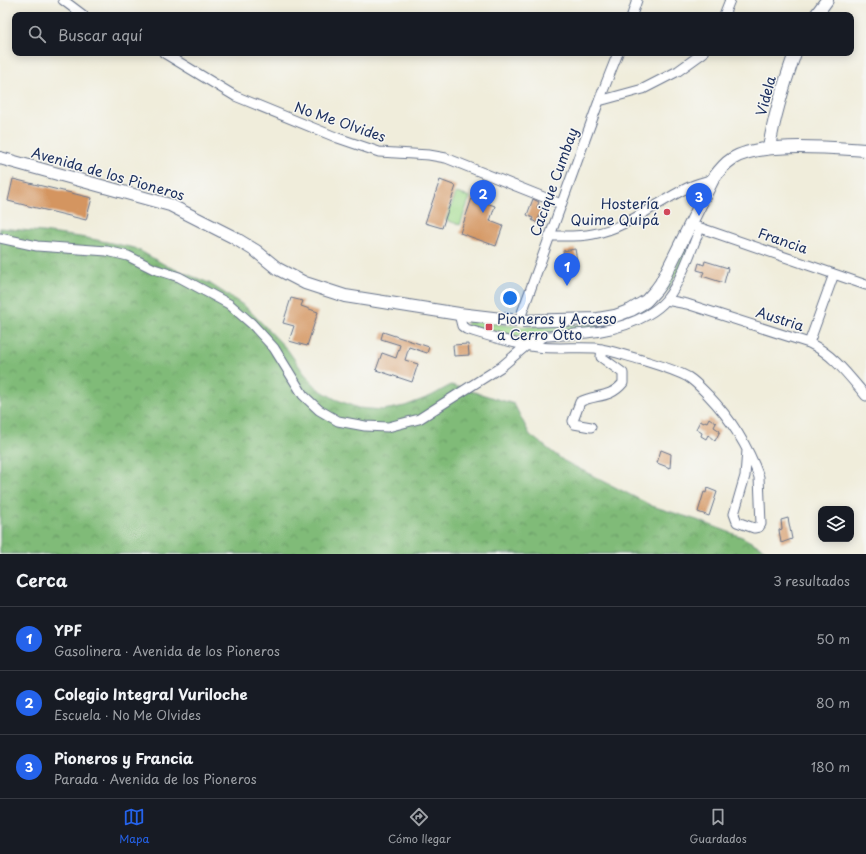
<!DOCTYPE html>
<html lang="es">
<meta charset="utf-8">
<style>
:root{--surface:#171b24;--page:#242831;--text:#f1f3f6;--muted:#9ea1a6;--line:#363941;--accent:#2563eb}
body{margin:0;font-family:"Playpen Sans",sans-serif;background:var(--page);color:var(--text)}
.controls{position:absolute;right:12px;bottom:12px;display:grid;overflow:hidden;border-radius:8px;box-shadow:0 2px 10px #0003}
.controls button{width:36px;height:36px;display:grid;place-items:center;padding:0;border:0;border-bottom:1px solid var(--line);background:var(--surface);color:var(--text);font:20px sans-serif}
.you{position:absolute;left:510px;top:298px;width:14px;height:14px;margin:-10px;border:3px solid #fff;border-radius:50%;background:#1a73e8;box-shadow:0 0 0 6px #1a73e833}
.badge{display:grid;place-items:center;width:26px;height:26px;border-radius:50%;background:var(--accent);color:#fff;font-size:13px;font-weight:700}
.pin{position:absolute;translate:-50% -33px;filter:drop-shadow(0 1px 2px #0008)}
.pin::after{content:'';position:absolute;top:21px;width:14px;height:12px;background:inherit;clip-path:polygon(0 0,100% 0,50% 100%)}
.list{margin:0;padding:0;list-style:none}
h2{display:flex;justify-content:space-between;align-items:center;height:52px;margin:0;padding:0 16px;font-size:17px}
h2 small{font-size:13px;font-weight:400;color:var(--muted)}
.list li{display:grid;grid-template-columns:26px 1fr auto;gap:12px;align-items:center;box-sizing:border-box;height:64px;padding:0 16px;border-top:1px solid var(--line)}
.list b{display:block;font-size:15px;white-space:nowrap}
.list p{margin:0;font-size:13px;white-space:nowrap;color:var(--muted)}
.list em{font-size:13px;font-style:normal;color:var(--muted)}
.icon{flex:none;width:22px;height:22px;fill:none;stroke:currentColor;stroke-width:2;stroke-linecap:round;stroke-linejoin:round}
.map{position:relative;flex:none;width:866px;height:554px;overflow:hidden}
.search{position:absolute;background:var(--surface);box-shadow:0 2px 10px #0003;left:12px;right:12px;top:12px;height:44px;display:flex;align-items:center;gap:10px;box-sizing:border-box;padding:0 14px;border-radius:8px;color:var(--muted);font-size:15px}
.sheet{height:244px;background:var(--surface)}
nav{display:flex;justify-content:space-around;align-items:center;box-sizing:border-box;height:56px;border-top:1px solid var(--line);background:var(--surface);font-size:11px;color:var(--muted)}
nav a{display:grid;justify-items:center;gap:2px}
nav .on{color:var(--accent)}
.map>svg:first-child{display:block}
</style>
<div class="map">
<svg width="866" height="554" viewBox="0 0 866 554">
<defs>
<pattern id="forest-crowns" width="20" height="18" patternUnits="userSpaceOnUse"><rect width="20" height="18" fill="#80bb78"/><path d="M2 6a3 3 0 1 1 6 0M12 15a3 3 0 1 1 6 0" fill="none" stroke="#689866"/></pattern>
</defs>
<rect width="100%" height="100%" fill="#f6f6f2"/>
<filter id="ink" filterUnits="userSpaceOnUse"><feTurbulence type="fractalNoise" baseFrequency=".025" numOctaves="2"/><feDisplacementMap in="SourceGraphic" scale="8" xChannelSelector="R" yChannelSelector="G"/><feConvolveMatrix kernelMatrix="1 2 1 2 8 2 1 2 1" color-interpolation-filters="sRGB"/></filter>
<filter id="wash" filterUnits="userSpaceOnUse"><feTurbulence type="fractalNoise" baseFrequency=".012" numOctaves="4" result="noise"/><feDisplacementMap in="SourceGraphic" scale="16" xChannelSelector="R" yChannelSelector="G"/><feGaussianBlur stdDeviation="0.9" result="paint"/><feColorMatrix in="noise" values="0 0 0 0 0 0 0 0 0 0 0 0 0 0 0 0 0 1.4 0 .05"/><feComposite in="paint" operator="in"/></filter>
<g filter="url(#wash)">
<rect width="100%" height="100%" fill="#f0eddb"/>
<path fill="#a1db8d" stroke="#5e8576" d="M456 193 470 197 460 225 446 220Z
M693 230 696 232 680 269 668 290 653 305 640 314 617 325 596 329 515 336 466 325 468 321 523 327 598 324 665 287 676 267Z"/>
<path fill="url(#forest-crowns)" stroke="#4e756b" d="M0 228 42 232 87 238 135 248 167 266 209 283 246 307 287 349 304 373 318 389 335 399 358 408 383 410 405 406 431 396 451 385 514 404 530 435 564 461 652 506 697 520 742 537 773 554H0Z"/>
<g id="blocks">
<path fill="#d49561" d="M13 179 92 198 86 220 8 201Z
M440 180 456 186 442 228 425 223Z
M472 198 495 206 490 221 503 226 496 246 460 233Z
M533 199 539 202 537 207 542 209 537 223 532 220 533 218 527 215Z
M575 249 578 266 567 268 563 251Z
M705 261 728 268 724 283 702 276 704 272 697 270 699 263 704 265Z
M291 298 303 301 301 306 318 312 307 346 289 341 294 326 283 323Z
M383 332 429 347 427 353 409 347 405 360 418 364 412 382 376 370 382 353 396 358 400 345 381 339Z
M468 344 469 355 454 356 453 345Z
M709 418 716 423 714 427 720 431 715 441 708 435 706 439 701 436 702 433 696 429 700 421 704 423 705 421 707 422Z
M661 450 671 454 670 468 657 463Z
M707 488 717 492 709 516 698 512 704 492 706 493Z
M788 518 792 539 781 543 779 530 782 529 781 520Z"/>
</g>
</g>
<g filter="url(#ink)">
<use href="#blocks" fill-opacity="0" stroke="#66728a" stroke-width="1"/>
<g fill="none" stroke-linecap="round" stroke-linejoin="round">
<defs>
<path id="minor" d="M63 0 83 15
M632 15 637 0
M724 15 730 0
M164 53 235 96 338 138 379 152 429 155 446 158 561 204
M599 101 643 89 678 71 703 53
M695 226 866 285
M549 236C564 236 578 237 593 234 627 228 656 203 687 188 695 184 704 182 713 179
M0 238 37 246 107 251 128 256 154 269 179 277 229 304 252 324 274 348 303 395 319 410 338 421 365 426 388 427 419 419 501 367 527 345 546 336C581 334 616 333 647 315 654 311 661 306 666 300 680 283 692 249 700 228
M666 300 687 304 809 343C833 354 849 376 866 396
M459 314 462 326 466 329C489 336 513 344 537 347 556 349 576 347 595 348 611 350 626 356 642 360 658 365 673 369 688 377 696 382 702 389 708 395 731 419 748 446 759 477L761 524 759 527 754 528 737 522 734 514 745 476 747 450
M519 321 599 101 618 53
M809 343 834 274
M591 427 574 424 573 421 580 402C595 394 610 399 623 383V373L601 357 602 349"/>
<path id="major" d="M816 15 827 0
M769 148C774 116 784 84 795 53
M0 158 170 205 233 237 256 251 278 269 305 283 345 296 459 314 519 321 598 319 615 316 631 310 646 301 656 290 661 283 713 179C718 172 724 164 732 159 760 141 832 148 866 150"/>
</defs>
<use href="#minor" stroke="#66728a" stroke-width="11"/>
<use href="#major" stroke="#66728a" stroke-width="14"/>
<use href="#minor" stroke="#fff" stroke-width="9"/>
<use href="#major" stroke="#fff" stroke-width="12"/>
</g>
</g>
<g fill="#d1495b" stroke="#f6f6f2" stroke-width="1.5">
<circle cx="667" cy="212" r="4"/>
<rect x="485" y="323" width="8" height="8" rx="2"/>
</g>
<g text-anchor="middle" stroke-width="3" stroke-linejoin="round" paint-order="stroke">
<g font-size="14" fill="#1b2f5e" stroke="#f6f6f2">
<text transform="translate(766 96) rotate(-75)" y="5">Videla</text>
<text transform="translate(340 122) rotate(19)" y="5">No Me Olvides</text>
<text transform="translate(108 174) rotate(16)" y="5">Avenida de los Pioneros</text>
<text transform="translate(554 182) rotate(-70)" y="5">Cacique Cumbay</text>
<text transform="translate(783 241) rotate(19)" y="5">Francia</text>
<text transform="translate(780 319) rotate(18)" y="5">Austria</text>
</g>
<g font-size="14" fill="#1b2f5e" stroke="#f6f6f2" text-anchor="end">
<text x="659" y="209">Hostería<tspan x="659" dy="16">Quime Quipá</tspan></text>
<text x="497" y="324" text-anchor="start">Pioneros y Acceso<tspan x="497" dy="16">a Cerro Otto</tspan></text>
</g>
</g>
</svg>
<div class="controls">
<button><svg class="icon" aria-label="layers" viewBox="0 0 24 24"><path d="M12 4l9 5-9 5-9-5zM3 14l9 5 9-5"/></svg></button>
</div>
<div class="you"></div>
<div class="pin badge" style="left:567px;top:286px">1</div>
<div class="pin badge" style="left:483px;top:213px">2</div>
<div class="pin badge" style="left:699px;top:216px">3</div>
<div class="search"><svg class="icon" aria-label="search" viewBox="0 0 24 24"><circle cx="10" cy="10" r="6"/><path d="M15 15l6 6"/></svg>Buscar aquí</div>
</div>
<section class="sheet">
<h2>Cerca<small>3 resultados</small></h2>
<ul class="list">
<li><span class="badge">1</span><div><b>YPF</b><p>Gasolinera · Avenida de los Pioneros</p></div><em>50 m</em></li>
<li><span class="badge">2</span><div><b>Colegio Integral Vuriloche</b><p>Escuela · No Me Olvides</p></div><em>80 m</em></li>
<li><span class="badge">3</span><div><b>Pioneros y Francia</b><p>Parada · Avenida de los Pioneros</p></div><em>180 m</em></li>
</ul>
</section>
<nav>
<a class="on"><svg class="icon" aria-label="map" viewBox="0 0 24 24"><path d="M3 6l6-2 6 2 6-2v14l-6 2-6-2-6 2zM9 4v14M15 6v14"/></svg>Mapa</a>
<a><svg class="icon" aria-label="directions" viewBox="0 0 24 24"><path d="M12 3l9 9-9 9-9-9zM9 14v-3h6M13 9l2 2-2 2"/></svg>Cómo llegar</a>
<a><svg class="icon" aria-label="saved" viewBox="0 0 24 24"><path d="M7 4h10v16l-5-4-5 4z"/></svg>Guardados</a>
</nav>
